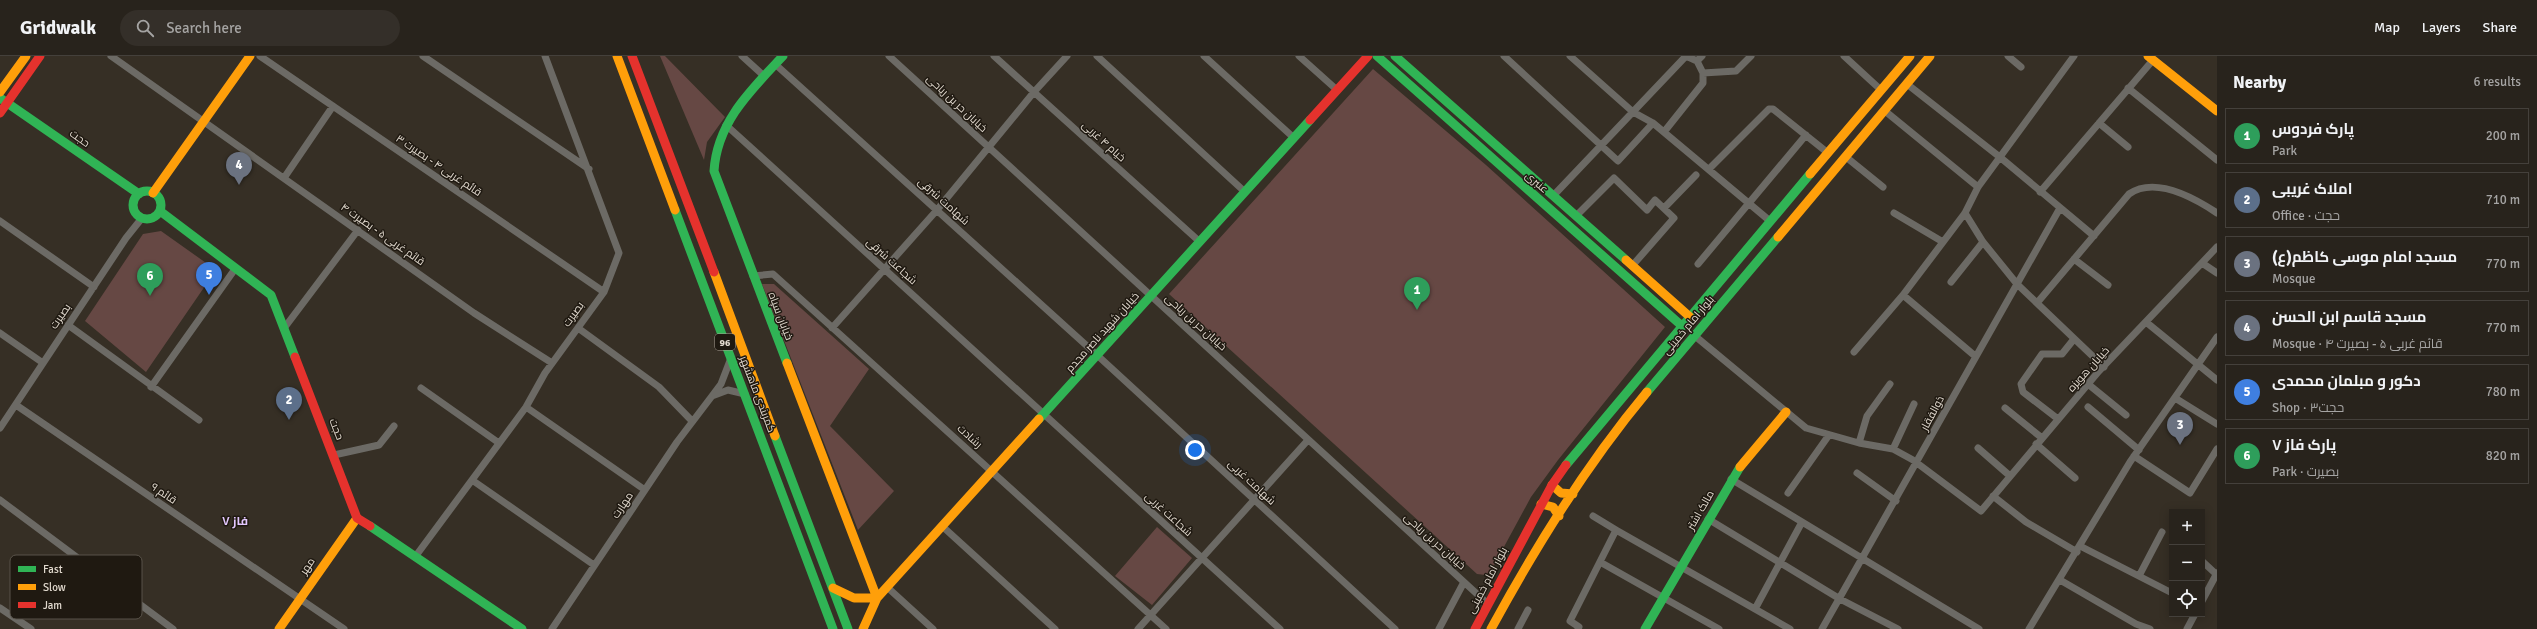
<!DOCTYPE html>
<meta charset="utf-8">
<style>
:root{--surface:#28231c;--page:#342f29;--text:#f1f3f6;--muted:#a5a4a3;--line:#44403b;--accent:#a59e93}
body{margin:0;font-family:Signika,Cairo,sans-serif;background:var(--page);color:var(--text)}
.controls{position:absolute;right:12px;bottom:12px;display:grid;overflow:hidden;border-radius:0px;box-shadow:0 2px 10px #0003}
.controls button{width:36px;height:36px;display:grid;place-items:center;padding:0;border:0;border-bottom:1px solid var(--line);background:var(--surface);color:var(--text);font:20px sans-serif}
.you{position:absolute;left:1195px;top:394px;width:14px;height:14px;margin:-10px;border:3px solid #fff;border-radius:50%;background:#1a73e8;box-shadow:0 0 0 6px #1a73e833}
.badge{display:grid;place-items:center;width:26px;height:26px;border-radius:50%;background:var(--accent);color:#fff;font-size:13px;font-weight:700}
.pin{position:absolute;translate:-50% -33px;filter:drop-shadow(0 1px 2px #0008)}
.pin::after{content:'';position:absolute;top:21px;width:14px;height:12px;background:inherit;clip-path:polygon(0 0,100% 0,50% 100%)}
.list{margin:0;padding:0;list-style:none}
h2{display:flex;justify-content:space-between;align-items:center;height:52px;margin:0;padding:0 16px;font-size:17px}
h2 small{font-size:13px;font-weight:400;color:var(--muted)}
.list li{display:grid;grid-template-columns:26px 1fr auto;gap:12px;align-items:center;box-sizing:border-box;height:56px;margin:0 8px 8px;padding:0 8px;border:1px solid var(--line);border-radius:0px}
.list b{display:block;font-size:15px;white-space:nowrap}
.list p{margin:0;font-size:13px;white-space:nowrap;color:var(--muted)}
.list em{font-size:13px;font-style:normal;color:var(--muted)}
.icon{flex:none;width:22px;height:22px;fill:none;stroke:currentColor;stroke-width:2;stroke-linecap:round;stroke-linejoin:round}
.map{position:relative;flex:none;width:2217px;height:573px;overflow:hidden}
header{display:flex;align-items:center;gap:24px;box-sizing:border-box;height:56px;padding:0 20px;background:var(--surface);border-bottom:1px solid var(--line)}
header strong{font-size:19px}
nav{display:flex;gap:22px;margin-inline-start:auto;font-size:14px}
.search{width:280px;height:36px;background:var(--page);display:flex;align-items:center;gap:10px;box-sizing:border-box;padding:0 14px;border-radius:22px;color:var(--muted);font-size:15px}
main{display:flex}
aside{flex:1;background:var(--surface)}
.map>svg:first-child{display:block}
</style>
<header>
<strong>Gridwalk</strong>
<div class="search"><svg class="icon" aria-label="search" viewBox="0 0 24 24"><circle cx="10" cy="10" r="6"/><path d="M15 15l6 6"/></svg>Search here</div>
<nav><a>Map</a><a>Layers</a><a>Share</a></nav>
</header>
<main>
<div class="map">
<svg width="2217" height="573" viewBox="0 0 2217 573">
<rect width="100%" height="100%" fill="#362f25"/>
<path fill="#664844" d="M660 0H665L725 61 707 86 704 104Z
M1373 13 1486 109 1665 271 1558 404 1531 441 1492 513 1486 519 1477 518 1169 238Z
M161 175 216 214 146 316 85 265 143 178Z
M762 228H774L869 313 830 370 894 435 858 474Z
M1157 471 1192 502 1152 549 1115 520Z"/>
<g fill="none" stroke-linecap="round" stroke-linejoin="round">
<path stroke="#6c6a65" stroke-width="7" d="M111 0 474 257 552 307
M260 0 604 236
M423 0 589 113
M742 0 764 20
M889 0 1488 548
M994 0 1200 186
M1097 0 1245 136
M1204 0 1294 82
M1299 0 1337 34
M1504 0 1618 105 1653 67
M1570 0 1633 56 1653 67 1770 165
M1686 0 1697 5 1702 0
M1844 0 1881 34
M2008 0 2021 11
M775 8 1097 299 1395 573
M1703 17 1736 15 1751 0
M1907 28 2001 102 2094 180
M2128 32 2217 104
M1885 55 1978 131
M2099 67 2128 91
M726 69 1280 573
M1664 76 1703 27V17L1697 5
M1846 101 1883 131
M1709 113 1769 53H1773L1828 97
M284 122 333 50
M2040 136 2153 4
M1553 140 1686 0
M1664 152 1696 119
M1894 157 1943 186
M1965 157 1983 186 2017 228 2104 311
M1576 160 1614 122 1647 154 1655 144 1674 162 1632 210
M0 165 94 231
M2074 203 2108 229
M2202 207 2217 217
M1698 208 1806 79
M753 220 773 218 1166 573
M1951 226 1983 186
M1903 239 1975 300
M2037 247 2129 138C2155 120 2193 141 2217 157
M2146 266 2217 324
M68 269 199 364
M285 271 358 174
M578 272 659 331 692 365
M832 272 937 154 1034 36 1067 0
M0 277 43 307
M1695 280 1806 372 1859 387 1893 393 1913 404 1981 455 2099 315 2217 191
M1854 296 1903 239 1965 157 1978 131 2074 0
M731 302 721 328 712 340 728 334 745 338
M2088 328 2126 359
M151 331 235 213
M421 332 499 387
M2175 342 2217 368
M16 349 344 573
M526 351 645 434
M2088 351 2139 394
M2005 352 2042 382
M2058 363 2023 336 2021 328 2042 298H2062L2074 283
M0 372 126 182 142 162
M1859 387 1867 360 1890 328
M2036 388 2075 422
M1978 392 2010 420
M1893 393 1914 348
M334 399 379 389 394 370
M2134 400 2190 437 2217 393
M1857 417 1896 445
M1731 423 1979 573
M472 424 594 509
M1788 437 1829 379
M1993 440 2026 466 2077 496
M0 444 173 573
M1593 460 1616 474
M1708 463 1840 543 1898 573
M942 470 1055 573
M2080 490 2172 537
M415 501 526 351 545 317 604 236 619 197 545 0
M2202 505 2216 518
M1600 506 1719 573
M2139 520 2162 476
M2060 524 2136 568 2150 573
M887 531 933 573
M2202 545 2217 517
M0 552 31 573
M1755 553 1802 466
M552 573 677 386 712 340
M1138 573 1308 384
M1439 573 1464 526
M1518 573 1528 554
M1578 573 1579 571 1570 565 1616 474 1790 573
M1822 573 2060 152
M2029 573 2130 406 2217 281
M2187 573 2195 558"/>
<path stroke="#30b455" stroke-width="9" d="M783 0C751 34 717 66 714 115L787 307
M1377 0 1682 270
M1395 0 1626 204
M0 42 139 138
M133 149a14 14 0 1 1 28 0a14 14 0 1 1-28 0Z
M675 154 833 573
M160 155 271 239 295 301
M1647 336 1778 181
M1039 363 1310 64
M775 380 848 573
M1566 409 1810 118
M370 470 522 573
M1645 573 1740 411"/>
<path stroke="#ff9f0a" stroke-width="9" d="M617 0 675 154
M2148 0 2217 55
M0 36 26 0
M1810 118 1910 0
M153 137 250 0
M1778 181 1930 0
M1626 204 1690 261
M714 216 775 380
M787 307 877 542
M1740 411 1786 356
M1552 429 1561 437 1573 438
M1541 448 1553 451 1559 460
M833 532 854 542H877
M279 573 357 462
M863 573 877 542 1039 363
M1491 573C1536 490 1586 409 1647 336"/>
<path stroke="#e5322d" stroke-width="9" d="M632 0 714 216
M0 57 40 0
M1310 64 1368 0
M295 301 357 462 370 470
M1475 573 1552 429 1566 409"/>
</g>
<g text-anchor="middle" stroke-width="3" stroke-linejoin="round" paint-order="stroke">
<rect fill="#1f1911" stroke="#a79f95" stroke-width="1" x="715" y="278" width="20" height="16" rx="3"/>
<g font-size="10" font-weight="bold" fill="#e1d9ce">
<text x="725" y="290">96</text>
</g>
<g font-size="11" fill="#e1d9ce" stroke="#1f1911">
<text transform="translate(957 47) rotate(43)" y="4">خیابان حر بن ریاحی</text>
<text transform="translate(80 82) rotate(35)" y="4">حجت</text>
<text transform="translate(1104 85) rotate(42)" y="4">خیام ۴ غربی</text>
<text transform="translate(439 109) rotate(34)" y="4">قائم غربی ۴ - بصیرت ۳</text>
<text transform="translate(1537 126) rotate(41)" y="4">عنبری</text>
<text transform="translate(944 145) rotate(42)" y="4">شهامت شرقی</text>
<text transform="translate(383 178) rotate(35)" y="4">قائم غربی ۵ - بصیرت ۴</text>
<text transform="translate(892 205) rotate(42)" y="4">شجاعت شرقی</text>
<text transform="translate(573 258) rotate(-54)" y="4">بصیرت</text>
<text transform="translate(60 260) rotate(-56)" y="4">بصیرت</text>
<text transform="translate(781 260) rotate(69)" y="4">خیابان سپاه</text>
<text transform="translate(1196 266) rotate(42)" y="4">خیابان حر بن ریاحی</text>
<text transform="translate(1688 269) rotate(-50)" y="4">بلوار امام خمینی</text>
<text transform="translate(1102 276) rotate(-48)" y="4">خیابان شهید ناصر مجدم</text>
<text transform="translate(2088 313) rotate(-48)" y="4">خیابان هویزه</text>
<text transform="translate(758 338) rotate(69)" y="4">کمربندی ماهشهر</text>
<text transform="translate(1932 357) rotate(-62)" y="4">ذوالفقار</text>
<text transform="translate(337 373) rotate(69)" y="4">حجت</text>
<text transform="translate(970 380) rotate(42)" y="4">رشادت</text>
<text transform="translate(1252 426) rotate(43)" y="4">شهامت غربی</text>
<text transform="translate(164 437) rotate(34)" y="4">قائم ۹</text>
<text transform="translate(622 449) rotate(-56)" y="4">مهارت</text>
<text transform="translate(1700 454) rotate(-60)" y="4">مالک اشتر</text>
<text transform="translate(1169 458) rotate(42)" y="4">شجاعت غربی</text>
<text transform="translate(1435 485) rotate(42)" y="4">خیابان حر بن ریاحی</text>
<text transform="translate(307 510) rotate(-56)" y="4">مهر</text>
<text transform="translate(1487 524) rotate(-62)" y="4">بلوار امام خمینی</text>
</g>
<g font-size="12" font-weight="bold" fill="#e4c8ff" stroke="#1f1911">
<text x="235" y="469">فاز ۷</text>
</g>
</g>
<rect x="10" y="499" width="132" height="64" rx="6" fill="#1f1911" stroke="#59534a" stroke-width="1"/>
<rect x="18" y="510" width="18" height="6" fill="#30b455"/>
<rect x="18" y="528" width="18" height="6" fill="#ff9f0a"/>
<rect x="18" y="546" width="18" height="6" fill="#e5322d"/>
<g font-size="11" fill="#e1d9ce">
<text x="43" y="517">Fast</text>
<text x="43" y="535">Slow</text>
<text x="43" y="553">Jam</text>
</g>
</svg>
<div class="controls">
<button>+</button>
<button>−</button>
<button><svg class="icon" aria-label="locate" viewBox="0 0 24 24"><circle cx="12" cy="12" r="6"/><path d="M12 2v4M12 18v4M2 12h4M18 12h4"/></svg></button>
</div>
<div class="you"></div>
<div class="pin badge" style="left:1417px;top:254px;background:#2e9e5b">1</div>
<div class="pin badge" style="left:289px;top:364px;background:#5c6f8a">2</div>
<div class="pin badge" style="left:2180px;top:389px;background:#6b7280">3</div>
<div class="pin badge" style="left:239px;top:129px;background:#6b7280">4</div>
<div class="pin badge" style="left:209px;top:239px;background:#3f7fe0">5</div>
<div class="pin badge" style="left:150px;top:240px;background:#2e9e5b">6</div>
</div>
<aside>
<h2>Nearby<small>6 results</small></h2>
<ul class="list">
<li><span class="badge" style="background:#2e9e5b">1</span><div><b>پارک فردوس</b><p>Park</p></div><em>200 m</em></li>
<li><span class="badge" style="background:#5c6f8a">2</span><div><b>املاک غریبی</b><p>Office · حجت</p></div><em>710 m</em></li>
<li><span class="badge" style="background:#6b7280">3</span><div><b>مسجد امام موسی کاظم(ع)</b><p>Mosque</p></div><em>770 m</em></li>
<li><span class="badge" style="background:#6b7280">4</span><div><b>مسجد قاسم ابن الحسن</b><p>Mosque · قائم غربی ۵ - بصیرت ۴</p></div><em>770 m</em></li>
<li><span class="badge" style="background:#3f7fe0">5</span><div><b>دکور و مبلمان محمدی</b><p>Shop · حجت۳</p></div><em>780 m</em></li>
<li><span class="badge" style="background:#2e9e5b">6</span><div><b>پارک فاز ۷</b><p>Park · بصیرت</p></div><em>820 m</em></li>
</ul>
</aside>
</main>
